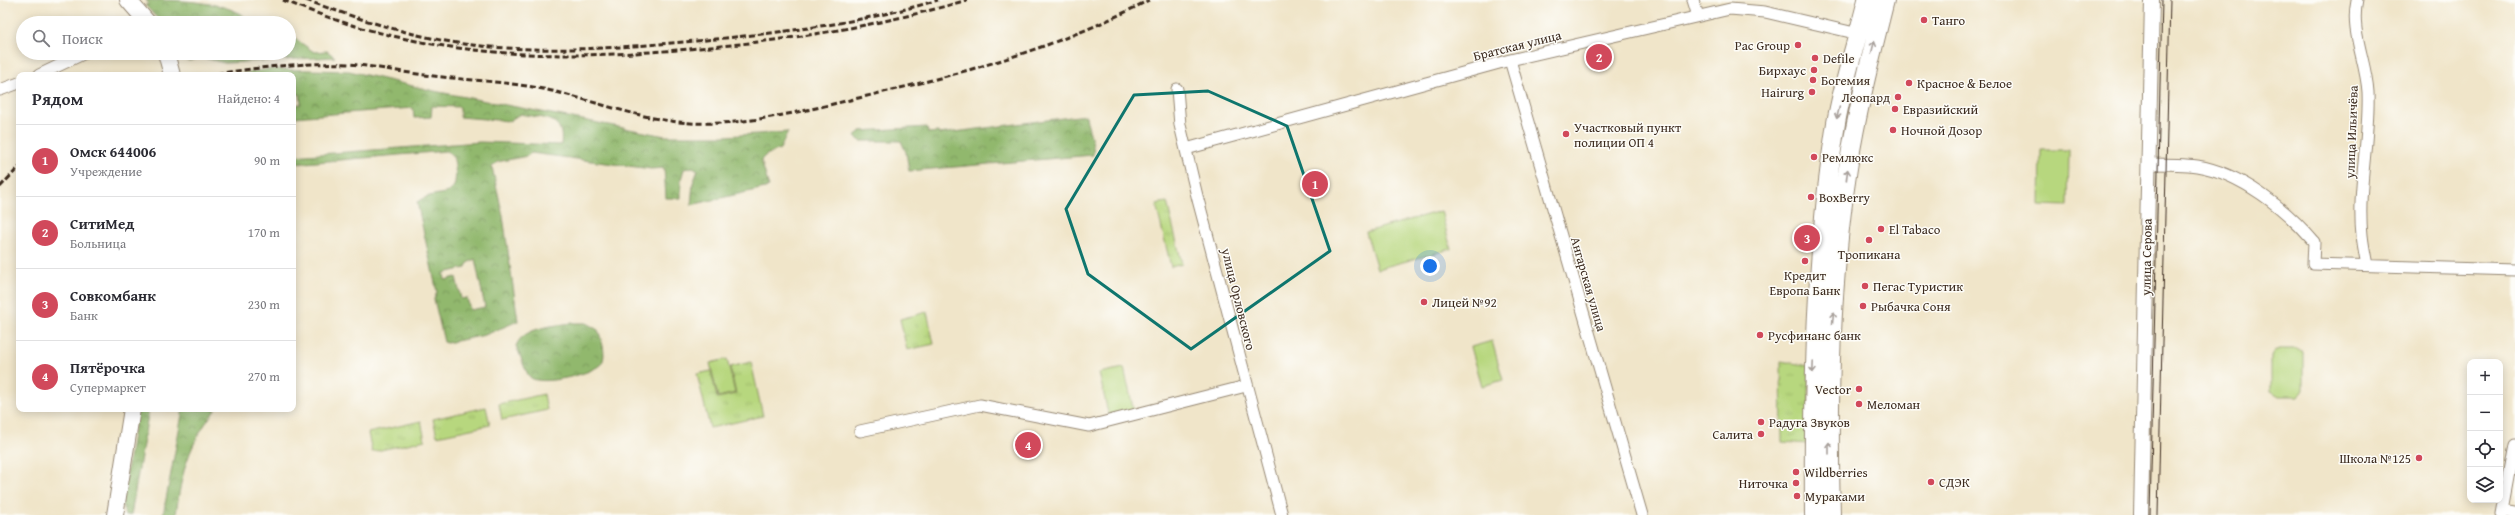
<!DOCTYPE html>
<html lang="ru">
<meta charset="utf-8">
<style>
:root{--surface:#fff;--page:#f7f7f7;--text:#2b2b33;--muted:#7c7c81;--line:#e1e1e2;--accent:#d1495b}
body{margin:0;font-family:"Gentium Book Plus",serif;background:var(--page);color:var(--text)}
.controls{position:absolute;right:12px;bottom:12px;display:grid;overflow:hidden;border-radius:8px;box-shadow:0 2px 10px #0003}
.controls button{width:36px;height:36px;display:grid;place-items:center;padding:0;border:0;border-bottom:1px solid var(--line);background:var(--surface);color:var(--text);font:20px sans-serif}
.you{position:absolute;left:1430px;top:266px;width:14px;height:14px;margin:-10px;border:3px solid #fff;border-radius:50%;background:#1a73e8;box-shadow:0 0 0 6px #1a73e833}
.badge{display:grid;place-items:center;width:26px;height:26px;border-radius:50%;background:var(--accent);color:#fff;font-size:13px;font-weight:700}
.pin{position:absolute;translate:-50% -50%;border:2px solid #fff;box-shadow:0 1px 4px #0006}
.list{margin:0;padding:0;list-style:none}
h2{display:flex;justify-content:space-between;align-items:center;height:52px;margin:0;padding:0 16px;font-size:17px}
h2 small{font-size:13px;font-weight:400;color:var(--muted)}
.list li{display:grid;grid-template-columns:26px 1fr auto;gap:12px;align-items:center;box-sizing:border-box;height:72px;padding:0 16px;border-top:1px solid var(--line)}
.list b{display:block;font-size:15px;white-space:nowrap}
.list p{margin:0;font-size:13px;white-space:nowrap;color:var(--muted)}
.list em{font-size:13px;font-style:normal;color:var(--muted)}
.icon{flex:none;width:22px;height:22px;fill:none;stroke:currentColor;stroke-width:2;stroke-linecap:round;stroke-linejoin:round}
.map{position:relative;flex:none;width:2515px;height:515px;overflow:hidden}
.search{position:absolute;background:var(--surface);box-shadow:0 2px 10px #0003;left:16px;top:16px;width:280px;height:44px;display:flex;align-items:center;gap:10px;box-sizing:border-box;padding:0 14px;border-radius:22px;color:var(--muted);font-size:15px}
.panel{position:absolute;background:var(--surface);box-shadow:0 2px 10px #0003;left:16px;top:72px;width:280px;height:340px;border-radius:8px}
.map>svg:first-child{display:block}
</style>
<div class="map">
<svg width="2515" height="515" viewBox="0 0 2515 515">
<defs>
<pattern id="grass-tufts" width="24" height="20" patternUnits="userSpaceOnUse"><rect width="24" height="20" fill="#b7d77e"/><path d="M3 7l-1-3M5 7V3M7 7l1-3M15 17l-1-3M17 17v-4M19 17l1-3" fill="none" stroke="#9eb96c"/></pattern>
<pattern id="forest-crowns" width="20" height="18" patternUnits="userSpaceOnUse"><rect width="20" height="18" fill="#91b86d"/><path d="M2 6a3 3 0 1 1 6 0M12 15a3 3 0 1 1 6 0" fill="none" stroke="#789659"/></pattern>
</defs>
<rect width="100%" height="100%" fill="#fdfcf7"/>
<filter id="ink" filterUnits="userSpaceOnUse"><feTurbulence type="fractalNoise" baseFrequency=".025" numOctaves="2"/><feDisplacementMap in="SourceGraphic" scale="8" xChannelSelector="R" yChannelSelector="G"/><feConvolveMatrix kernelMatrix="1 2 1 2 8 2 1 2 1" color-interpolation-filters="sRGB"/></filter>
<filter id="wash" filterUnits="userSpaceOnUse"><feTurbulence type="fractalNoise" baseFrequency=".012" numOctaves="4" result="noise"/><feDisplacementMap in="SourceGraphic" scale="16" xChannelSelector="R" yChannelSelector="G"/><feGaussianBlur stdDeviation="0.9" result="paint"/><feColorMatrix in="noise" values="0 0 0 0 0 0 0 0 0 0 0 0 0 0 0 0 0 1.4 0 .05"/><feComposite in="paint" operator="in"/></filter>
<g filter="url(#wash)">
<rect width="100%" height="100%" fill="#f0e5c9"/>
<path fill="url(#grass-tufts)" stroke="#79804e" d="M1167 202 1182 264 1171 267 1156 204Z
M927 312 934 344 907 350 900 319Z
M1781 361 1809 366V444L1782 442Z
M751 362 763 416 710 428 697 374 711 371 717 398 736 394 730 367Z
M544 394 547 410 502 420 499 404Z
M486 407 490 425 437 436 433 419Z
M421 421 425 440 372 452 368 433Z"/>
<path fill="url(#forest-crowns)" stroke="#667146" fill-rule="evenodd" d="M146 0C173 0 236 0 250 23H162L145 5 149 4Z
M289 37 297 40 314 52 327 51 335 57 225 63 200 57 189 61 178 53H289Z
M271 69 349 71 434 91 665 136H725L788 132 780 149 766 155 761 160 769 187 691 205 693 183 698 170 693 167 684 169 681 179V198H666L664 168 651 169 531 153 527 156 497 162 492 167 503 216 518 321 485 335 447 343 444 342 434 299 437 292 417 202C440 186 459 205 455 166 454 158 453 154 446 151L293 164V156L480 142 561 145C565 115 543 119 520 114L509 121 460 117V107L432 106 431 117 414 118 413 108 293 117V105L301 104 300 94 293 95V75H233ZM475 259 485 307 470 310 467 298 461 299 456 277 445 280 444 273 465 268 469 262Z
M1086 115C1087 129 1095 141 1093 155L909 171 906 152 901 141H861L855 137 860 131 927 127 928 133 938 132 939 134Z
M571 323H586L598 330C601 339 607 353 602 363 594 374 539 387 530 377 525 372 520 353 516 346 523 327 554 326 571 323Z
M137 409H149L131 515H125L122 503Z
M183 409H216C189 443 181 473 176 515H163Z"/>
<path fill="#b7d77e" stroke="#79804e" d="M2041 150H2069L2068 206 2040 205Z
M1441 211 1451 249 1377 269 1366 232Z
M1492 341 1503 380 1482 386 1471 347Z
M2279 348H2295L2303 353V389L2298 396H2279L2271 391V356L2274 350Z
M727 359 735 393 718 397 710 363Z
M1124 368 1134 412 1109 417 1099 373Z"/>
</g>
<g filter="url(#ink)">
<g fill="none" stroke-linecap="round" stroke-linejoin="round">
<defs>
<path id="minor" d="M1693 0 1698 16
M2357 0C2350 32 2366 60 2368 92 2370 138 2357 190 2362 235 2363 245 2365 255 2367 265
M1510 60 1642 515
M39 75 85 53
M1177 89 1180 125 1197 196 1282 515
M0 90 19 83
M1186 149 1510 60 1730 9 1765 12 1859 34
M2148 164C2165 164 2182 164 2197 166 2241 173 2286 209 2314 242L2313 264 2515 270
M860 431 980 405 1089 426 1246 386
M2503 510 2515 512
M2502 515 2515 445"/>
<path id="tertiary" d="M2141 515 2152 0"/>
<path id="secondary" d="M128 0 148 23
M166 53 172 75
M115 515 132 409"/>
<path id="primary" d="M1814 515C1813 383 1815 254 1836 123 1843 82 1857 41 1867 0
M1831 515C1828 399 1830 283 1848 168 1857 111 1871 56 1885 0"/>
</defs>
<use href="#minor" stroke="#968874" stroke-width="13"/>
<use href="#tertiary" stroke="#968874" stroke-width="16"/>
<use href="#secondary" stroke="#968874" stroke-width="18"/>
<use href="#primary" stroke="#968874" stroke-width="20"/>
<use href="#minor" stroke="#fff" stroke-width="11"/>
<use href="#tertiary" stroke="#fff" stroke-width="14"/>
<use href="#secondary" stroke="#fff" stroke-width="16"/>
<use href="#primary" stroke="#fff" stroke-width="18"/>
<path stroke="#3b2a1e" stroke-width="1" d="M2150 515 2162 0
M2158 515 2170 0"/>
<path stroke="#3b2a1e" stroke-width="3" stroke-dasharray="6 3" stroke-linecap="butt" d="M283 0C423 59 551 62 699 48 791 40 879 26 967 0
M306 0C353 17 401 33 451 42 530 55 616 48 696 41 777 33 859 24 938 0
M208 75C255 68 301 62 348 64 374 66 399 72 425 75 470 81 515 81 560 93 599 103 637 117 678 122 735 128 795 113 850 100 953 76 1055 50 1149 0
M0 187 19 167"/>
</g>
<defs><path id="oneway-shaft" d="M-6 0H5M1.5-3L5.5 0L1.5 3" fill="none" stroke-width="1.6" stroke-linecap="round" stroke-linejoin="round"/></defs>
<g stroke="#a79f9a">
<use href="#oneway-shaft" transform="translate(1873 47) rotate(-76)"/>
<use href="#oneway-shaft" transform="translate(1838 113) rotate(103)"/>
<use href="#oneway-shaft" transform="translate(1847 175) rotate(-83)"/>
<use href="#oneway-shaft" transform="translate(1833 318) rotate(-85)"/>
<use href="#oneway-shaft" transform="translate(1813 367) rotate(92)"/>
<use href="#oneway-shaft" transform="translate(1829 448) rotate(-90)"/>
</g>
</g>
<path fill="none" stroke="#0f766e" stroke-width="3" stroke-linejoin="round" d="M1208 91 1287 126 1330 251 1191 349 1088 274 1066 209 1134 95Z"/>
<g fill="#d1495b" stroke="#fdfcf7" stroke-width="1.5">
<circle cx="1924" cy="20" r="4"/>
<circle cx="1798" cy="45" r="4"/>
<circle cx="1815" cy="58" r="4"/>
<circle cx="1814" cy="70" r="4"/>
<circle cx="1813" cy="80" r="4"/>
<circle cx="1909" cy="83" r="4"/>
<circle cx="1812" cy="92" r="4"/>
<circle cx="1898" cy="97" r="4"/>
<circle cx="1895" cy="109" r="4"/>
<circle cx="1893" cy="130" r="4"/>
<circle cx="1566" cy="134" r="4"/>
<circle cx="1814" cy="157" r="4"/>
<circle cx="1811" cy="197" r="4"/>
<circle cx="1881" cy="229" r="4"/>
<circle cx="1869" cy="240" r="4"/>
<circle cx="1805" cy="261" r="4"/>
<circle cx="1865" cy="286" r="4"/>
<circle cx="1424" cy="302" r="4"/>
<circle cx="1863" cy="306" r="4"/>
<circle cx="1760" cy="335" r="4"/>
<circle cx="1859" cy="389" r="4"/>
<circle cx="1859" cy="404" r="4"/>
<circle cx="1761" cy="422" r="4"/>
<circle cx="1761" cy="434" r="4"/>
<circle cx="2419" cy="458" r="4"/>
<circle cx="1796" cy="472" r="4"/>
<circle cx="1931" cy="482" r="4"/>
<circle cx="1796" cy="483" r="4"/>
<circle cx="1797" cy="496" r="4"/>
</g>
<g text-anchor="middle" stroke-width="3" stroke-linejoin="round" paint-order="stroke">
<g font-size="13" fill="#3b2a1e" stroke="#fdfcf7" text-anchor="start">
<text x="1932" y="25">Танго</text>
<text x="1790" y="50" text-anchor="end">Pac Group</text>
<text x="1823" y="63">Defile</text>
<text x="1806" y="75" text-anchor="end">Бирхаус</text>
<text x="1821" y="85">Богемия</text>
<text x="1917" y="88">Красное &amp; Белое</text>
<text x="1804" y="97" text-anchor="end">Hairurg</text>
<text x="1890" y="102" text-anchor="end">Леопард</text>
<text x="1903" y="114">Евразийский</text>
<text x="1574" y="132">Участковый пункт<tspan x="1574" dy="15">полиции ОП 4</tspan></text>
<text x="1901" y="135">Ночной Дозор</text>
<text x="1822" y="162">Ремлюкс</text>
<text x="1819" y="202">BoxBerry</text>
<text x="1889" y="234">El Tabaco</text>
<text x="1869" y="259" text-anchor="middle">Тропикана</text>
<text x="1805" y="280" text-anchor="middle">Кредит<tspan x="1805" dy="15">Европа Банк</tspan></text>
<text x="1873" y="291">Пегас Туристик</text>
<text x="1432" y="307">Лицей №92</text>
<text x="1871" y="311">Рыбачка Соня</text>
<text x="1768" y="340">Русфинанс банк</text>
<text x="1851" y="394" text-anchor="end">Vector</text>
<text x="1867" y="409">Меломан</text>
<text x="1769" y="427">Радуга Звуков</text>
<text x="1753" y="439" text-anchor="end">Салита</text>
<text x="2411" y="463" text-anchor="end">Школа №125</text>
<text x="1804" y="477">Wildberries</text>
<text x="1939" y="487">СДЭК</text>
<text x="1788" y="488" text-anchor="end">Ниточка</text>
<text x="1805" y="501">Мураками</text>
</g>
<g font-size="13" fill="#3b2a1e" stroke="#fdfcf7">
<text transform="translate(1517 45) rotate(-14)" y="5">Братская улица</text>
<text transform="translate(2351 132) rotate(-88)" y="5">улица Ильичёва</text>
<text transform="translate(2146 257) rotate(-89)" y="5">улица Серова</text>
<text transform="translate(1589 284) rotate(74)" y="5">Ангарская улица</text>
<text transform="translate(1239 299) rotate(76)" y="5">улица Орловского</text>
</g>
</g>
</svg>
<div class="controls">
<button>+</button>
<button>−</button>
<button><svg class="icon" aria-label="locate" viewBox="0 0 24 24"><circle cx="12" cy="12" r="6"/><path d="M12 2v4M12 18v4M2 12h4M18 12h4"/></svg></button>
<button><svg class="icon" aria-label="layers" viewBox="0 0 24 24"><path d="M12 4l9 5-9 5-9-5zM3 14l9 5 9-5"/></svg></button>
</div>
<div class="you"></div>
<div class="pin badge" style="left:1315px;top:184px">1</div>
<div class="pin badge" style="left:1599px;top:57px">2</div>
<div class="pin badge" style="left:1807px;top:238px">3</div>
<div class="pin badge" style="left:1028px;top:445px">4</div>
<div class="search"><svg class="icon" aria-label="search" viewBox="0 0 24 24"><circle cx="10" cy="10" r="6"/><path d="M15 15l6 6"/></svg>Поиск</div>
<section class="panel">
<h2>Рядом<small>Найдено: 4</small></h2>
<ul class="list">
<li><span class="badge">1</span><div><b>Омск 644006</b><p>Учреждение</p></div><em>90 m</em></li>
<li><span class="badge">2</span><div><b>СитиМед</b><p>Больница</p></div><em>170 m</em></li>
<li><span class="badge">3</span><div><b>Совкомбанк</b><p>Банк</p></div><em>230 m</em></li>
<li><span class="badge">4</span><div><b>Пятёрочка</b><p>Супермаркет</p></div><em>270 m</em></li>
</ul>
</section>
</div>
